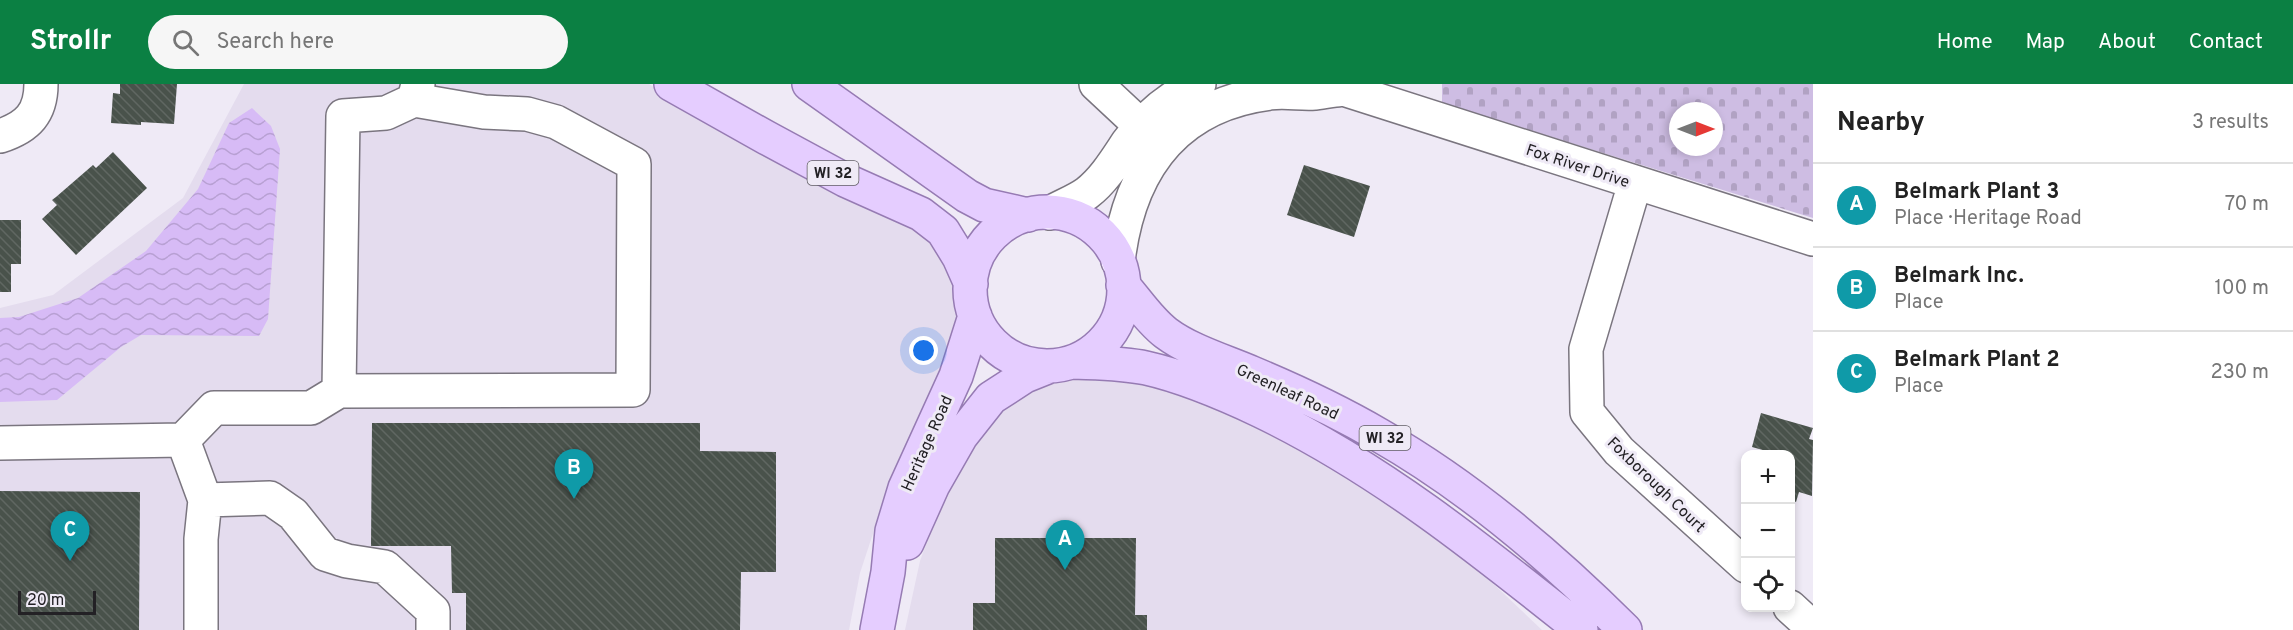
<!DOCTYPE html>
<meta charset="utf-8">
<style>
:root{--surface:#fff;--page:#f6f6f6;--text:#222;--muted:#767676;--line:#e0e0e0;--accent:#0b8043}
body{margin:0;font-family:Overpass,sans-serif;background:var(--page);color:var(--text)}
.controls{position:absolute;right:18px;bottom:18px;display:grid;overflow:hidden;border-radius:12px;box-shadow:0 3px 9px #0003}
.controls button{width:54px;height:54px;display:grid;place-items:center;padding:0;border:0;border-bottom:2px solid var(--line);background:var(--surface);color:var(--text);font:30px sans-serif}
.compass{position:absolute;left:1669px;top:18px;width:54px;height:54px;border-radius:50%;background:var(--surface);box-shadow:0 3px 9px #0003;rotate:90deg}
.scale{position:absolute;left:18px;bottom:15px;width:78px;box-sizing:border-box;padding-left:6px;border:3px solid #232125;border-top:0;font-size:16px;line-height:21px;white-space:nowrap;color:#232125;-webkit-text-stroke:4px #efeaf6;paint-order:stroke}
.you{position:absolute;left:924px;top:267px;width:21px;height:21px;margin:-15px;border:4px solid #fff;border-radius:50%;background:#1a73e8;box-shadow:0 0 0 9px #1a73e833}
.badge{display:grid;place-items:center;width:39px;height:39px;border-radius:50%;background:var(--accent);color:#fff;font-size:20px;font-weight:700}
.pin{position:absolute;translate:-50% -50px;filter:drop-shadow(0 2px 3px #0008)}
.pin::after{content:'';position:absolute;top:32px;width:21px;height:18px;background:inherit;clip-path:polygon(0 0,100% 0,50% 100%)}
.list{margin:0;padding:0;list-style:none}
h2{display:flex;justify-content:space-between;align-items:center;height:78px;margin:0;padding:0 24px;font-size:26px}
h2 small{font-size:20px;font-weight:400;color:var(--muted)}
.list li{display:grid;grid-template-columns:39px 1fr auto;gap:18px;align-items:center;box-sizing:border-box;height:84px;padding:0 24px;border-top:2px solid var(--line)}
.list b{display:block;font-size:22px;white-space:nowrap}
.list p{margin:0;font-size:20px;white-space:nowrap;color:var(--muted)}
.list em{font-size:20px;font-style:normal;color:var(--muted)}
.icon{flex:none;width:33px;height:33px;fill:none;stroke:currentColor;stroke-width:2;stroke-linecap:round;stroke-linejoin:round}
.map{position:relative;flex:none;width:1813px;height:546px;overflow:hidden}
header{display:flex;align-items:center;gap:36px;box-sizing:border-box;height:84px;padding:0 30px;background:var(--accent);color:#fff}
header strong{font-size:28px}
nav{display:flex;gap:33px;margin-inline-start:auto;font-size:21px}
.search{width:420px;height:54px;background:var(--page);display:flex;align-items:center;gap:15px;box-sizing:border-box;padding:0 21px;border-radius:33px;color:var(--muted);font-size:22px}
main{display:flex}
aside{flex:1;background:var(--surface)}
.map>svg:first-child{display:block}
</style>
<header>
<strong>Strollr</strong>
<div class="search"><svg class="icon" aria-label="search" viewBox="0 0 24 24"><circle cx="10" cy="10" r="6"/><path d="M15 15l6 6"/></svg>Search here</div>
<nav><a>Home</a><a>Map</a><a>About</a><a>Contact</a></nav>
</header>
<main>
<div class="map">
<svg width="1813" height="546" viewBox="0 0 1813 546">
<defs>
<pattern id="cemetery-stones" width="16" height="16" patternUnits="userSpaceOnUse" patternTransform="scale(1.5)"><rect width="16" height="16" fill="#cebde3"/><path d="M2 7V4a2 2 0 0 1 4 0v3zM10 15v-3a2 2 0 0 1 4 0v3z" fill="#b1a2c3"/></pattern>
<pattern id="water-waves" width="16" height="10" patternUnits="userSpaceOnUse" patternTransform="scale(1.5)"><rect width="16" height="10" fill="#d7bbf6"/><path d="M0 5q4-4 8 0t8 0" fill="none" stroke="#b8a0d3"/></pattern>
<pattern id="building-back-hatch" width="6" height="6" patternUnits="userSpaceOnUse" patternTransform="scale(1.5)"><rect width="6" height="6" fill="#49524b"/><path d="M-1 5l2 2M0 0l6 6M5-1l2 2" fill="none" stroke="#606762"/></pattern>
</defs>
<rect width="100%" height="100%" fill="#efeaf6"/>
<path fill="#e4dcee" d="M244 0H649L670 14 922 148 951 190 956 207 957 238 949 271 888 404 860 489 849 546H0V224L53 211 183 114Z
M1089 291 1120 293 1198 313 1355 393 1433 447 1483 490 1542 546H905L920 477 943 414 970 361 1002 322 1046 298Z"/>
<path fill="url(#cemetery-stones)" fill-rule="evenodd" d="M1442 0H1813V134L1442 19ZM1678 27H1714V63H1678Z"/>
<path fill="url(#water-waves)" d="M252 24 271 42 280 65 268 235 259 252 141 251 121 263 57 316 0 318V234L19 233 78 214 146 167 198 105 229 39Z"/>
<path fill="url(#building-back-hatch)" d="M120 0H177L174 40 141 38V41L111 39 113 9 120 10Z
M113 68 147 104 76 171 42 135 57 121 52 116 56 113 93 81 96 84Z
M1304 81 1370 102 1354 153 1287 131Z
M0 136H21V180H11V208H0Z
M1761 329 1813 344 1809 355 1813 356 1812 412 1799 408 1796 418 1790 416V370H1777L1752 363Z
M372 339H700V367L776 368V488H741L740 546H466V509H452L451 462H371Z
M0 407 140 408 139 546H0Z
M995 454H1136L1135 531H1147V546H973V519H995Z"/>
<g fill="none" stroke-linecap="round" stroke-linejoin="round">
<defs>
<path id="minor" d="M1096 0 1141 42
M1328 0 1813 155
M0 52C28 43 41 29 41 0
M1635 99 1586 265 1587 328 1619 367 1746 482
M1050 129C1062 122 1076 117 1087 109 1104 96 1116 76 1128 58 1147 32 1169 13 1199 0
M1118 177C1129 86 1174 21 1270 9 1285 7 1300 10 1315 9 1325 8 1334 6 1343 5
M339 307 633 306 634 80 556 38 527 30 484 28 414 16
M183 356 214 324H311L339 307 343 32 386 29 414 16 418 0
M0 359 183 356 205 416
M1790 523 1813 544
M201 546V455L205 416 270 414 293 430 325 470 347 477 385 483 433 527V546"/>
<path id="major" d="M671 0 767 54 845 96 921 130 943 147 959 173 971 200
M809 0 967 112 984 121 1028 131
M970 205a77 77 0 1 1 154 0a77 77 0 1 1-154 0Z
M1123 201C1137 217 1149 236 1166 249 1190 267 1224 277 1252 289 1295 307 1338 327 1379 351 1470 403 1551 472 1625 546
M1074 278C1098 279 1123 279 1146 284 1186 293 1225 310 1261 327 1379 384 1480 465 1581 546
M907 459 933 401 961 352 991 314 1025 292 1050 282
M877 546 888 488 892 447 905 404 956 292 975 232"/>
</defs>
<use href="#minor" stroke="#7a757f" stroke-width="36"/>
<use href="#major" stroke="#967bb3" stroke-width="36"/>
<use href="#minor" stroke="#fff" stroke-width="33"/>
<use href="#major" stroke="#e5cdff" stroke-width="33"/>
</g>
<g text-anchor="middle" stroke-width="6" stroke-linejoin="round" paint-order="stroke">
<g fill="#efeaf6" stroke="#605d64" stroke-width="1.5">
<rect x="807.5" y="77" width="51" height="24" rx="4.5"/>
<rect x="1359.5" y="342" width="51" height="24" rx="4.5"/>
</g>
<g font-size="15" font-weight="bold" fill="#232125">
<text x="833" y="94">WI 32</text>
<text x="1385" y="359">WI 32</text>
</g>
<g font-size="16" fill="#232125" stroke="#efeaf6">
<text transform="translate(1578 81) rotate(18)" y="6">Fox River Drive</text>
<text transform="translate(1288 307) rotate(25)" y="6">Greenleaf Road</text>
<text transform="translate(926 359) rotate(-66)" y="6">Heritage Road</text>
<text transform="translate(1657 400) rotate(44)" y="6">Foxborough Court</text>
</g>
</g>
</svg>
<div class="controls">
<button>+</button>
<button>−</button>
<button><svg class="icon" aria-label="locate" viewBox="0 0 24 24"><circle cx="12" cy="12" r="6"/><path d="M12 2v4M12 18v4M2 12h4M18 12h4"/></svg></button>
</div>
<svg class="compass" viewBox="-18 -18 36 36"><path d="M0-13l5 13h-10z" fill="#e53935"/><path d="M0 13l5-13h-10z" fill="#767676"/></svg>
<div class="scale">20 m</div>
<div class="you"></div>
<div class="pin badge" style="left:1065px;top:486px;background:#0f9aa8">A</div>
<div class="pin badge" style="left:574px;top:415px;background:#0f9aa8">B</div>
<div class="pin badge" style="left:70px;top:477px;background:#0f9aa8">C</div>
</div>
<aside>
<h2>Nearby<small>3 results</small></h2>
<ul class="list">
<li><span class="badge" style="background:#0f9aa8">A</span><div><b>Belmark Plant 3</b><p>Place · Heritage Road</p></div><em>70 m</em></li>
<li><span class="badge" style="background:#0f9aa8">B</span><div><b>Belmark Inc.</b><p>Place</p></div><em>100 m</em></li>
<li><span class="badge" style="background:#0f9aa8">C</span><div><b>Belmark Plant 2</b><p>Place</p></div><em>230 m</em></li>
</ul>
</aside>
</main>
